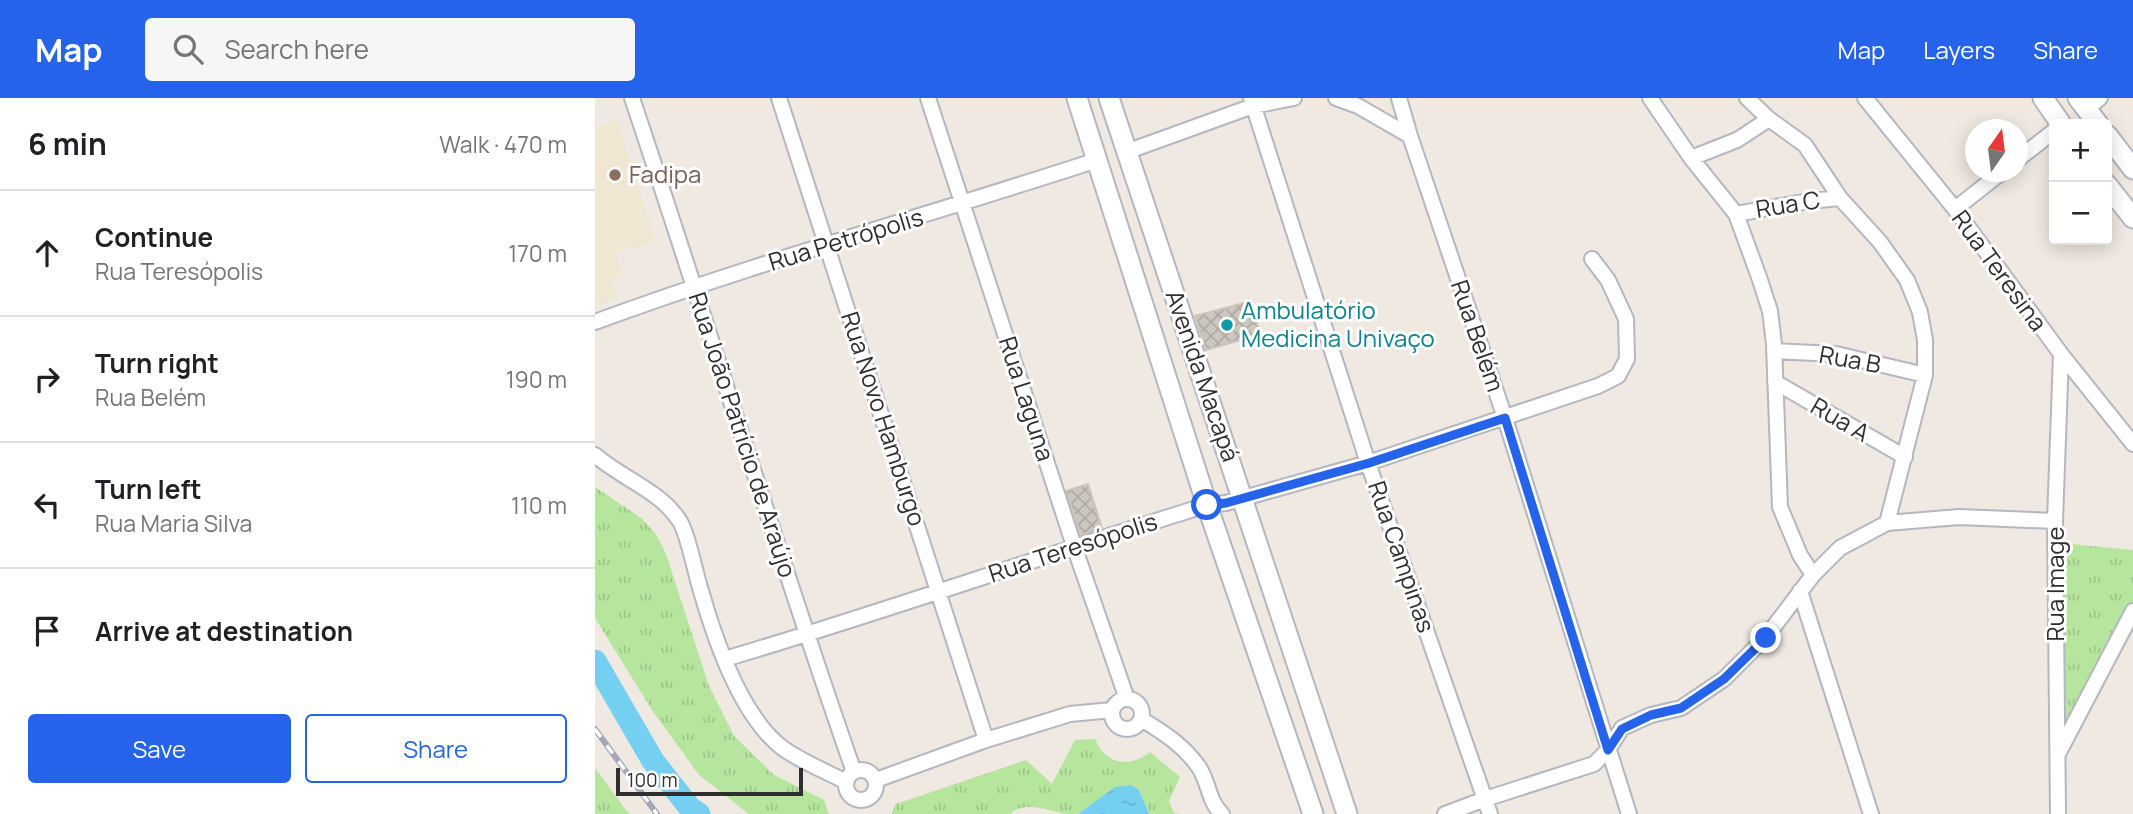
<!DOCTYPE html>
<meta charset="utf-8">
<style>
:root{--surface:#fff;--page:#f6f6f6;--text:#202124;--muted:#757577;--line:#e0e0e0;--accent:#2563eb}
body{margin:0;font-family:Manrope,sans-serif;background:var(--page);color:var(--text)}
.controls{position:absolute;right:21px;top:21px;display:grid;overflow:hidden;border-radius:7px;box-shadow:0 4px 18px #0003}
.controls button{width:63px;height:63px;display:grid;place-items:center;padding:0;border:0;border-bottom:2px solid var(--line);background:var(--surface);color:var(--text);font:35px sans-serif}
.compass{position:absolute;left:1370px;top:21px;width:63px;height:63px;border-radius:50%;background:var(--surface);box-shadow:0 4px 18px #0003;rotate:14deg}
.scale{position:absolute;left:21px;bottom:18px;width:187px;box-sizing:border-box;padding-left:7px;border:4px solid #2e2e2e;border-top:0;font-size:19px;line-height:24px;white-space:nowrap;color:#2e2e2e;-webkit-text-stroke:5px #fff;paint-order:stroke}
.stop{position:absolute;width:21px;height:21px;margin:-16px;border:5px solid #2563eb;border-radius:50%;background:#fff}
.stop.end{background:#2563eb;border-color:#fff;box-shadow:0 2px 7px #0008}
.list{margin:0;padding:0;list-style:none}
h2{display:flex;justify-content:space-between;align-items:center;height:91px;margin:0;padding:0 28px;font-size:30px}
h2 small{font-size:23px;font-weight:400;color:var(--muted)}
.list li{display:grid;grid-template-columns:46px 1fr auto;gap:21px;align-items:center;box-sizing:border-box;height:126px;padding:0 28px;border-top:2px solid var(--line)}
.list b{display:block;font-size:26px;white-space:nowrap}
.list p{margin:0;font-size:23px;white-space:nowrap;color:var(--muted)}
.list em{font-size:23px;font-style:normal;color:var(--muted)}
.actions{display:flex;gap:14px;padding:21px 28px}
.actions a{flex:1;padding:16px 0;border:2px solid var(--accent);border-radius:7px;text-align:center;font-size:24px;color:var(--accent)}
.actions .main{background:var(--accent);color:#fff}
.icon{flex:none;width:38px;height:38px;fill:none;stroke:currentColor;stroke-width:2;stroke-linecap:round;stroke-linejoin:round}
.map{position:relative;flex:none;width:1538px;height:716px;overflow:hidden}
header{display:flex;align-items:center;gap:42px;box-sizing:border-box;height:98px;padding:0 35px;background:var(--accent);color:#fff}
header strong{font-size:33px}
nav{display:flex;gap:38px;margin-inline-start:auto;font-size:24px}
.search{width:490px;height:63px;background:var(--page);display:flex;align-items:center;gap:18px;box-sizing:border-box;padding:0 24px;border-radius:7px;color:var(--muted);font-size:26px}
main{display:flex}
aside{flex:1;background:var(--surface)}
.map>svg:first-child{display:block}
</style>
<header>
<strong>Map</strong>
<div class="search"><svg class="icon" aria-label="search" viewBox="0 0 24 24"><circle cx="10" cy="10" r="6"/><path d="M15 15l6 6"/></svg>Search here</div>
<nav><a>Map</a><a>Layers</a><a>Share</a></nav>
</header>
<main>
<aside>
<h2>6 min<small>Walk · 470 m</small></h2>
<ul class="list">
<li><svg class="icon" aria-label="ahead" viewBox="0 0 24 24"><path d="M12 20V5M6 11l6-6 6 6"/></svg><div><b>Continue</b><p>Rua Teresópolis</p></div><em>170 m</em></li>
<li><svg class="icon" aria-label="right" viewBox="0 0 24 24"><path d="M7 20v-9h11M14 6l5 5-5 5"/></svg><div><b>Turn right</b><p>Rua Belém</p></div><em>190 m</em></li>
<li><svg class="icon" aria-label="left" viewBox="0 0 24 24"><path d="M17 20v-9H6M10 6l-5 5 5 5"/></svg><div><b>Turn left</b><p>Rua Maria Silva</p></div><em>110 m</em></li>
<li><svg class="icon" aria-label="arrive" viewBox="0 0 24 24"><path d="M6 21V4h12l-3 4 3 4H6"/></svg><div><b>Arrive at destination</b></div></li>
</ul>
<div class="actions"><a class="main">Save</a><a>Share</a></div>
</aside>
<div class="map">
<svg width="1538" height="716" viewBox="0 0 1538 716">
<defs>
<pattern id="grass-tufts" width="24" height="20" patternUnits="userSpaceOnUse" patternTransform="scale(1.75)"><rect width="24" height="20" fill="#b6e59e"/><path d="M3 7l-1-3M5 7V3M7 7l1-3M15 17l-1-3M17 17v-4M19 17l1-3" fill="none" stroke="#9dc588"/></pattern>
<pattern id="water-ripples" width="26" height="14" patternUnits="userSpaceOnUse" patternTransform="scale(1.75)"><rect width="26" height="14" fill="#75cff0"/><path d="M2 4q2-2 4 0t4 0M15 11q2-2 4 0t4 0" fill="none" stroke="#66b2ce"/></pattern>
<pattern id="building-cross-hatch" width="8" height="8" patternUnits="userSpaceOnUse" patternTransform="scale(1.75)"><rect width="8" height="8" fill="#cbc7bf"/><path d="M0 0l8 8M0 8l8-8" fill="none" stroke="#afaba4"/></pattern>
</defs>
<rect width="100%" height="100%" fill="#efe9e1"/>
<path fill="#f0e6d1" d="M22 23 60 143 20 154 27 177 15 181 22 200 0 207V29Z"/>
<path fill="url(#grass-tufts)" d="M0 389 46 420 61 436 71 456 114 588 139 638 179 677 229 702 234 716H154L104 677 57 612 0 520Z
M1465 445 1538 452V508L1465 646Z
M500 641C510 666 534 671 555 654L585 679 574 703 579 715 587 716H554L544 692C529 696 510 699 497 707 490 711 486 716 478 716 457 716 432 700 415 716H296L301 706 431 662 457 686 480 642Z
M0 670 31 712 35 716H0Z"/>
<path fill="url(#water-ripples)" d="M536 687 544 692 554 716H483L520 689Z"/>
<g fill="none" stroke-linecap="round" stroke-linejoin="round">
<path stroke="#75cff0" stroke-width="23" d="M0 563 58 663 95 710 104 716"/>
</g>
<path fill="url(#building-cross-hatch)" stroke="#cbc5ba" stroke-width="2" d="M653 204 666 236 611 252 600 218Z
M493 386 507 430 486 437 471 393Z"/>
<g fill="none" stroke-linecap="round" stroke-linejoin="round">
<defs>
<path id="street" d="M37 0C112 224 181 451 259 674
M184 0 391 642
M333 0 479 448 532 601
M656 0 773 365 895 716
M741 0 763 8 815 38
M804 0 815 38 910 320 1034 716
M1055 0 1096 60 1141 116 1164 179 1175 213 1179 246 1185 409 1205 457 1218 477
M1152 0 1174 21 1210 47 1245 100 1285 144 1312 182 1325 214 1330 242V277L1292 425
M1270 0 1360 111 1466 256 1538 346
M1492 11 1505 0
M531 54 658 8 699 0
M1096 60 1142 42 1174 21
M1422 62 1459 33
M1360 111 1407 74
M1141 116 1214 103 1245 100
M0 224C165 163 335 117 502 62
M1179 253 1241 256 1330 277
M1180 284 1310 359
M0 357C26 380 64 392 84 422 92 432 101 478 106 493 120 542 146 616 185 648 202 662 231 673 251 684
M1205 493 1276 716
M130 561C291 513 450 457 612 407L631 405 773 365 1003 288 1023 278 1032 261 1031 221 1013 182 997 161
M517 616a15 15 0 1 1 30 0a15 15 0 1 1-30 0Z
M546 621C568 634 591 649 605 671 614 686 614 704 627 716
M1463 656 1538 513
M251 687a15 15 0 1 1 30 0a15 15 0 1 1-30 0Z
M281 682 391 642 475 616 517 612
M850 716 890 701 999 666 1013 652 1027 630 1056 617 1086 610 1129 581 1171 539 1218 477 1245 450 1292 425 1364 419 1460 423
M1463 716 1460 423 1466 256"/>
<path id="secondary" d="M482 0 612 407 718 716
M514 0 752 716
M1448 0 1466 26
M1483 0 1503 26
M1512 37 1538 71
M1512 87 1538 120"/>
</defs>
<use href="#street" stroke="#b4b7c1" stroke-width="18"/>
<use href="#secondary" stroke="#b4b7c1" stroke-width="23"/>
<use href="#street" stroke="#fff" stroke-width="14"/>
<use href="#secondary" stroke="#fff" stroke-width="19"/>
<defs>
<path id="rail" d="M0 631 62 716"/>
</defs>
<use href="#rail" stroke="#a3a6b8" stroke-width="6"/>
<use href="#rail" stroke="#fff" stroke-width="3.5" stroke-dasharray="10" stroke-linecap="butt"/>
</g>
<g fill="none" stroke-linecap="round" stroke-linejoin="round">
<path stroke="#2563eb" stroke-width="9" d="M612 407 631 405 774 365 910 320 1013 652 1027 631 1056 617 1086 610 1129 581 1171 540"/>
</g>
<circle fill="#8d6e63" stroke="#fff" stroke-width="2.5" cx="20" cy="77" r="7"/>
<circle fill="#0f9aa8" stroke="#fff" stroke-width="2.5" cx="632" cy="227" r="7"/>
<g text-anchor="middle" stroke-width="6" stroke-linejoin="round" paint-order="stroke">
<g font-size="24" fill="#785e54" stroke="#fff" text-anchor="start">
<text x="34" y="85">Fadipa</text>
</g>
<g font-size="24" fill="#2e2e2e" stroke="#fff">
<text transform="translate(1193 107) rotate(-9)" y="8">Rua C</text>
<text transform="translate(251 142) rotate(-17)" y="8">Rua Petrópolis</text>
<text transform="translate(1404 173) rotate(54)" y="8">Rua Teresina</text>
<text transform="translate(882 238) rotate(71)" y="8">Rua Belém</text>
<text transform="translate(1255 262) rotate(10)" y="8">Rua B</text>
<text transform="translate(607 278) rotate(71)" y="8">Avenida Macapá</text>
<text transform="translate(431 301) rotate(72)" y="8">Rua Laguna</text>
<text transform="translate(288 321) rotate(72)" y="8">Rua Novo Hamburgo</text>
<text transform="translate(1245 322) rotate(30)" y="8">Rua A</text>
<text transform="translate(147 337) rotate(72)" y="8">Rua João Patrício de Araújo</text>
<text transform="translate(478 450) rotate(-18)" y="8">Rua Teresópolis</text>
<text transform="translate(806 459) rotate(71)" y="8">Rua Campinas</text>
<text transform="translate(1461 486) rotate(-90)" y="8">Rua Image</text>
</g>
<g font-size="24" fill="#0d838f" stroke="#fff" text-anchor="start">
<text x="646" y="221">Ambulatório<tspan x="646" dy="28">Medicina Univaço</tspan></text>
</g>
</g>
</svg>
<div class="controls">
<button>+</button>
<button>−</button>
</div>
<svg class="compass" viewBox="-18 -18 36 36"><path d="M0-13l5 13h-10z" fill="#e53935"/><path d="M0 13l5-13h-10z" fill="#757577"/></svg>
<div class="scale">100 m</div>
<div class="stop" style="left:612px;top:407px"></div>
<div class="stop end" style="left:1171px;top:540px"></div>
</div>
</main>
